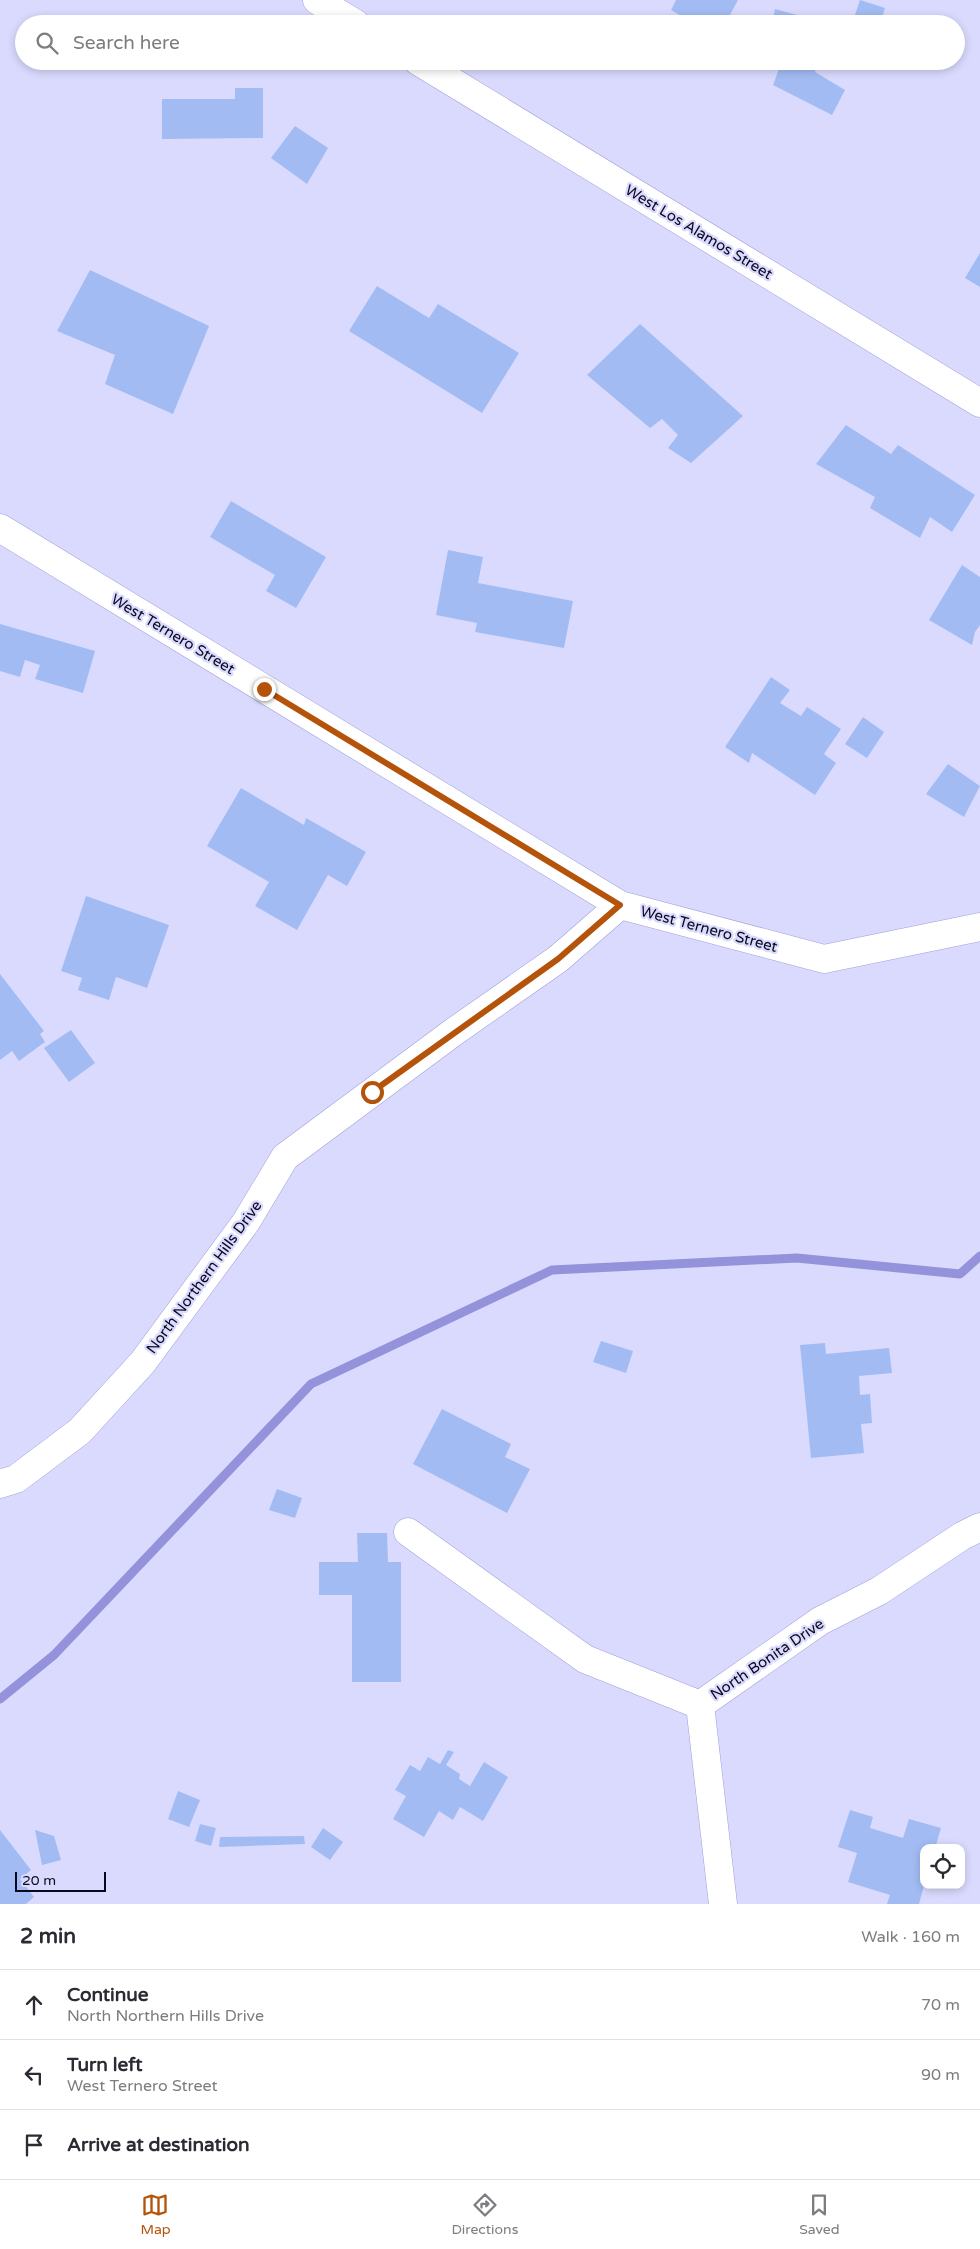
<!DOCTYPE html>
<meta charset="utf-8">
<style>
:root{--surface:#fff;--page:#f2f2f3;--text:#2b2b33;--muted:#7c7c81;--line:#e1e1e2;--accent:#b45309}
body{margin:0;font-family:"Varela Round",sans-serif;background:var(--page);color:var(--text)}
.controls{position:absolute;right:15px;bottom:15px;display:grid;overflow:hidden;border-radius:10px;box-shadow:0 2px 8px #0003}
.controls button{width:45px;height:45px;display:grid;place-items:center;padding:0;border:0;border-bottom:1px solid var(--line);background:var(--surface);color:var(--text);font:25px sans-serif}
.scale{position:absolute;left:15px;bottom:12px;width:91px;box-sizing:border-box;padding-left:5px;border:2px solid #0a081c;border-top:0;font-size:14px;line-height:18px;white-space:nowrap;color:#0a081c;-webkit-text-stroke:4px #dadaff;paint-order:stroke}
.stop{position:absolute;width:15px;height:15px;margin:-11px;border:4px solid #b45309;border-radius:50%;background:#fff}
.stop.end{background:#b45309;border-color:#fff;box-shadow:0 1px 5px #0008}
.list{margin:0;padding:0;list-style:none}
h2{display:flex;justify-content:space-between;align-items:center;height:65px;margin:0;padding:0 20px;font-size:21px}
h2 small{font-size:16px;font-weight:400;color:var(--muted)}
.list li{display:grid;grid-template-columns:32px 1fr auto;gap:15px;align-items:center;box-sizing:border-box;height:70px;padding:0 20px;border-top:1px solid var(--line)}
.list b{display:block;font-size:19px;white-space:nowrap}
.list p{margin:0;font-size:16px;white-space:nowrap;color:var(--muted)}
.list em{font-size:16px;font-style:normal;color:var(--muted)}
.icon{flex:none;width:28px;height:28px;fill:none;stroke:currentColor;stroke-width:2;stroke-linecap:round;stroke-linejoin:round}
.map{position:relative;flex:none;width:980px;height:1904px;overflow:hidden}
.search{position:absolute;background:var(--surface);box-shadow:0 2px 8px #0003;left:15px;right:15px;top:15px;height:55px;display:flex;align-items:center;gap:12px;box-sizing:border-box;padding:0 18px;border-radius:28px;color:var(--muted);font-size:19px}
.sheet{height:275px;background:var(--surface)}
nav{display:flex;justify-content:space-around;align-items:center;box-sizing:border-box;height:70px;border-top:1px solid var(--line);background:var(--surface);font-size:14px;color:var(--muted)}
nav a{display:grid;justify-items:center;gap:2px}
nav .on{color:var(--accent)}
.map>svg:first-child{display:block}
</style>
<div class="map">
<svg width="980" height="1904" viewBox="0 0 980 1904">
<rect width="100%" height="100%" fill="#dadaff"/>
<g fill="none" stroke-linecap="round" stroke-linejoin="round">
<path stroke="#9492db" stroke-width="9" d="M0 1699 54 1655 311 1384 552 1270 797 1258 960 1274 980 1256"/>
</g>
<path fill="#a2bcf3" d="M676 0H738L725 24H695L671 10Z
M860 0 885 8 880 24H852Z
M775 9 826 23V24H772Z
M782 61H818L815 72 845 90 832 115 773 85Z
M235 88H263V138L162 139V99H235Z
M295 126 328 148 307 184 271 158Z
M980 253V287L965 278Z
M90 270 209 326 173 414 105 384 115 355 57 331Z
M377 286 429 318 438 304 519 353 482 413 349 331Z
M640 324 743 416 691 463 668 448 678 435 662 419 650 428 587 375Z
M846 425 891 454 898 445 975 495 952 532 930 517 920 538 870 508 875 497 816 464Z
M231 501 326 557 296 608 266 591 275 575 210 537Z
M448 550 483 557 478 583 573 601 564 648 475 632 477 623 436 615Z
M962 565 980 577V625L975 632 972 645 929 620Z
M0 624 95 651 83 693 35 679 40 665 25 660 20 677 0 671Z
M771 677 790 690 780 703 801 716 807 707 841 729 824 754 836 763 815 795 752 753 749 763 725 747Z
M863 717 884 732 867 758 845 744Z
M948 764 980 786 964 817 926 794Z
M241 788 304 825 306 818 366 852 347 886 328 875 297 930 255 906 269 882 207 846Z
M86 896 169 925 147 988 116 977 109 1000 78 990 82 978 61 971Z
M0 974 44 1031 40 1034 45 1042 19 1061 12 1051 0 1060Z
M71 1030 95 1063 69 1082 44 1048Z
M601 1341 633 1351 626 1373 593 1362Z
M825 1343 826 1354 889 1348 892 1373 859 1376 860 1395 870 1394 872 1423 861 1424 864 1453 811 1458 800 1345Z
M442 1409 511 1444 505 1457 530 1469 507 1513 413 1464Z
M277 1489 302 1498 295 1518 269 1510Z
M357 1533H387L388 1562H401V1682H352V1595H319V1562H358Z
M448 1750 454 1752 446 1765 460 1774 459 1779 470 1786 484 1762 508 1777 483 1821 460 1807 453 1820 439 1811 424 1837 393 1819 406 1796 395 1790 410 1765 420 1771 428 1757 440 1764Z
M178 1791 200 1800 189 1827 168 1819Z
M850 1810 873 1817 870 1828 903 1838 909 1819 941 1828 935 1848H924V1885L919 1904H887L890 1895 848 1882 857 1853 838 1847Z
M200 1824 216 1828 211 1846 195 1841Z
M323 1828 343 1842 330 1860 311 1847Z
M0 1830 31 1870 20 1879 34 1897 26 1904H0Z
M35 1830 54 1836 61 1860 42 1865Z
M304 1836 305 1844 219 1847 220 1837Z"/>
<g fill="none" stroke-linecap="round" stroke-linejoin="round">
<defs>
<path id="minor" d="M317 0 356 24
M418 61 980 403
M0 528 620 905 824 959 980 927
M0 1484 16 1479 80 1431 143 1362 246 1222 285 1157 455 1031 558 959 620 905
M408 1532 585 1659 700 1705
M700 1705 820 1621 879 1591 962 1536 980 1527
M700 1705 723 1904"/>
</defs>
<use href="#minor" stroke="#a0a0d9" stroke-width="29"/>
<use href="#minor" stroke="#fff" stroke-width="28"/>
</g>
<g fill="none" stroke-linecap="round" stroke-linejoin="round">
<path stroke="#b45309" stroke-width="6" d="M264 689 620 905 558 959 372 1092"/>
</g>
<g text-anchor="middle" stroke-width="4.5" stroke-linejoin="round" paint-order="stroke">
<g font-size="15" fill="#0a081c" stroke="#dadaff">
<text transform="translate(699 232) rotate(31)" y="5">West Los Alamos Street</text>
<text transform="translate(173 634) rotate(31)" y="5">West Ternero Street</text>
<text transform="translate(709 929) rotate(15)" y="5">West Ternero Street</text>
<text transform="translate(204 1277) rotate(-54)" y="5">North Northern Hills Drive</text>
<text transform="translate(767 1659) rotate(-34)" y="5">North Bonita Drive</text>
</g>
</g>
</svg>
<div class="controls">
<button><svg class="icon" aria-label="locate" viewBox="0 0 24 24"><circle cx="12" cy="12" r="6"/><path d="M12 2v4M12 18v4M2 12h4M18 12h4"/></svg></button>
</div>
<div class="scale">20 m</div>
<div class="stop" style="left:372px;top:1092px"></div>
<div class="stop end" style="left:264px;top:689px"></div>
<div class="search"><svg class="icon" aria-label="search" viewBox="0 0 24 24"><circle cx="10" cy="10" r="6"/><path d="M15 15l6 6"/></svg>Search here</div>
</div>
<section class="sheet">
<h2>2 min<small>Walk · 160 m</small></h2>
<ul class="list">
<li><svg class="icon" aria-label="ahead" viewBox="0 0 24 24"><path d="M12 20V5M6 11l6-6 6 6"/></svg><div><b>Continue</b><p>North Northern Hills Drive</p></div><em>70 m</em></li>
<li><svg class="icon" aria-label="left" viewBox="0 0 24 24"><path d="M17 20v-9H6M10 6l-5 5 5 5"/></svg><div><b>Turn left</b><p>West Ternero Street</p></div><em>90 m</em></li>
<li><svg class="icon" aria-label="arrive" viewBox="0 0 24 24"><path d="M6 21V4h12l-3 4 3 4H6"/></svg><div><b>Arrive at destination</b></div></li>
</ul>
</section>
<nav>
<a class="on"><svg class="icon" aria-label="map" viewBox="0 0 24 24"><path d="M3 6l6-2 6 2 6-2v14l-6 2-6-2-6 2zM9 4v14M15 6v14"/></svg>Map</a>
<a><svg class="icon" aria-label="directions" viewBox="0 0 24 24"><path d="M12 3l9 9-9 9-9-9zM9 14v-3h6M13 9l2 2-2 2"/></svg>Directions</a>
<a><svg class="icon" aria-label="saved" viewBox="0 0 24 24"><path d="M7 4h10v16l-5-4-5 4z"/></svg>Saved</a>
</nav>
